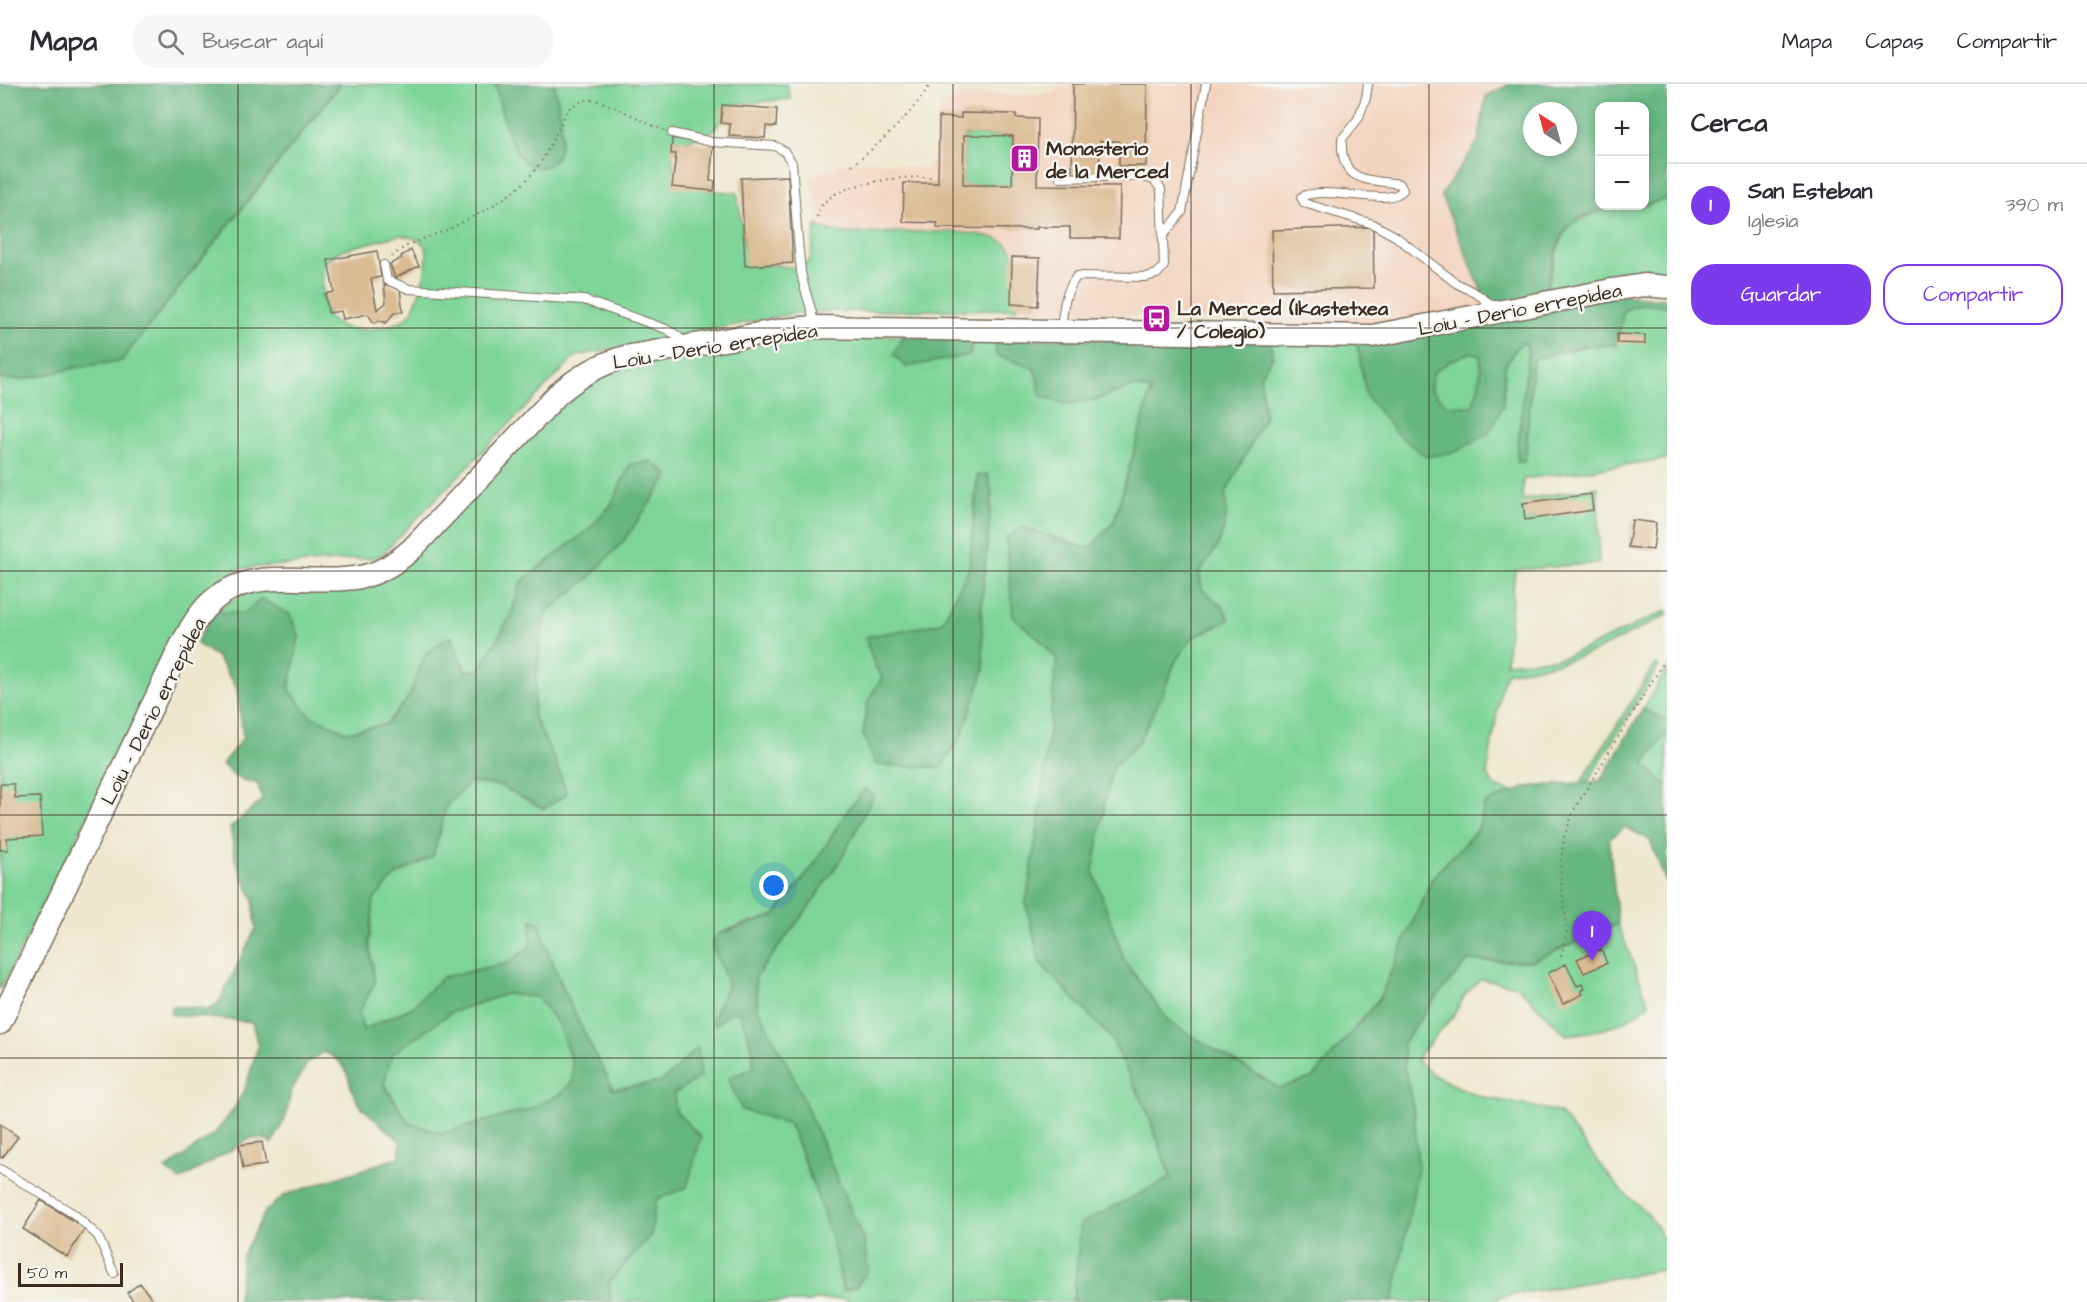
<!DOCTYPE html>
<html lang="es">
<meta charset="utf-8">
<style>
:root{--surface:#fff;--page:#f7f7f7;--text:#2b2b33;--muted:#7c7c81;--line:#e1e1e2;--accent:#7c3aed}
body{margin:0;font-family:"Architects Daughter",sans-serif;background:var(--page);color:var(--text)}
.controls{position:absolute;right:18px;top:18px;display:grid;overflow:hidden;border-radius:12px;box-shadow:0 3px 9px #0003}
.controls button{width:54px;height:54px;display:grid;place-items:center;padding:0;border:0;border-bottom:2px solid var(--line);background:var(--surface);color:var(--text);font:30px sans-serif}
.compass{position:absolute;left:1523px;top:18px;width:54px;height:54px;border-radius:50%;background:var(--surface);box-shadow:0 3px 9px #0003;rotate:324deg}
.scale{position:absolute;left:18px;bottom:15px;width:105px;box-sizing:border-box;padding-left:6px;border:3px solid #3b2a1e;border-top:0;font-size:16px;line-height:21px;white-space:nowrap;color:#3b2a1e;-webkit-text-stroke:4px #f6f6f2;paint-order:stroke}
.you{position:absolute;left:774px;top:802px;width:21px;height:21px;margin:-15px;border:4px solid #fff;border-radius:50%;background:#1a73e8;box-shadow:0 0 0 9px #1a73e833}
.badge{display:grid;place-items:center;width:39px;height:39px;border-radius:50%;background:var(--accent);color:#fff;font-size:20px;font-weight:700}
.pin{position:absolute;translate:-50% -50px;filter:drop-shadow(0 2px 3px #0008)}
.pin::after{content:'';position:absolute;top:32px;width:21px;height:18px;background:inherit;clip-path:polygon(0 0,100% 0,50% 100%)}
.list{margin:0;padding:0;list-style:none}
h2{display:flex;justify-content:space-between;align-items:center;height:78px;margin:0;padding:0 24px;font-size:26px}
h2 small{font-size:20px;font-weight:400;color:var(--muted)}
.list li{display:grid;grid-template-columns:39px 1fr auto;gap:18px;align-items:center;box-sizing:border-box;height:84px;padding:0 24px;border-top:2px solid var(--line)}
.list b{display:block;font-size:22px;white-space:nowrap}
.list p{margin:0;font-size:20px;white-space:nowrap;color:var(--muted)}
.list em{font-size:20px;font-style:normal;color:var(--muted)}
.actions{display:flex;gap:12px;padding:18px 24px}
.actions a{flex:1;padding:14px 0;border:2px solid var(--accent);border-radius:24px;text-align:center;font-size:21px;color:var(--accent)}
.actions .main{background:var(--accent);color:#fff}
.icon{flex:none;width:33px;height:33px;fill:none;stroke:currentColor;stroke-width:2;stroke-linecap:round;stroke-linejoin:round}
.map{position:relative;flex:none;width:1667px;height:1218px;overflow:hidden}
header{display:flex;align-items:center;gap:36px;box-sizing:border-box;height:84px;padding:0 30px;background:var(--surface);border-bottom:2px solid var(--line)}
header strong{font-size:28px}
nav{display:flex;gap:33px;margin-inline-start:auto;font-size:21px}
.search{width:420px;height:54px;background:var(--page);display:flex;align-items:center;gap:15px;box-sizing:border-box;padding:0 21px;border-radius:24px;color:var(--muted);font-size:22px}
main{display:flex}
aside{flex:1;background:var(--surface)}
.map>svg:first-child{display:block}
</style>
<header>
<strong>Mapa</strong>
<div class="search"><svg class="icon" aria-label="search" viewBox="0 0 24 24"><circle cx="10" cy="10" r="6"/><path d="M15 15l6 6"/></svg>Buscar aquí</div>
<nav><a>Mapa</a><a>Capas</a><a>Compartir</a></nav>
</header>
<main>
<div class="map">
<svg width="1667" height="1218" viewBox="0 0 1667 1218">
<rect width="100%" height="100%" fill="#f6f6f2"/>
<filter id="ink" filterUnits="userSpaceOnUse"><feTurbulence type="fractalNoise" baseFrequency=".0167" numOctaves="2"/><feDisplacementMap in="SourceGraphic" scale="12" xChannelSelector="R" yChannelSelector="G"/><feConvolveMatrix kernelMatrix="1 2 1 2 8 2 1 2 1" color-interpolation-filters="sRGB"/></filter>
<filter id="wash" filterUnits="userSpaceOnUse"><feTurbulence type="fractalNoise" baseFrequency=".008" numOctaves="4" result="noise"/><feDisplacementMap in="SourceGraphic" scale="24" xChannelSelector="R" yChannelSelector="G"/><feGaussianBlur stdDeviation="1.35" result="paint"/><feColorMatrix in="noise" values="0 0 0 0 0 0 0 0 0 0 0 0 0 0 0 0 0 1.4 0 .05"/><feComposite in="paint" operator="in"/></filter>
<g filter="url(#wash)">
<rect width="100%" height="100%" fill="#eee7ce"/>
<path fill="#f3d4bf" d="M1066 0H1510L1486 12 1478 58 1441 111 1487 220 1376 245 1017 225V189L1001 157 959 148 845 149 816 142 820 131 819 123 809 92 838 81 860 77 885 78 914 84H925L931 81 934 76 938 34 943 22 949 15 965 11 1043 10 1061 6Z"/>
<path fill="#7ed498" stroke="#5c7f5b" stroke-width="1.5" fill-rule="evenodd" d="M341 0H495C501 25 511 84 543 83L559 21 554 0H786L791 15 735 20C724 28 721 41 710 49 701 56 684 53 676 62 672 67 672 74 673 80 679 107 715 108 737 108L745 166 759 179 789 183H798L810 177 816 142C825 145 834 148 843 149 875 152 994 137 1011 165 1020 181 1017 207 1017 225L802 228 576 272 379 473 237 485 188 533 0 906V295L19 296 79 283 121 277ZM400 151C408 152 420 154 425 162 432 172 417 222 409 231 395 247 334 254 327 229 322 215 320 189 327 175L342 166Z
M964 51 1013 52 1012 101H963Z
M1667 115V195L1544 214 1561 154 1571 140 1600 127 1644 122Z
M1642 220 1667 222V375L1523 395 1522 416 1598 403 1599 479 1515 486 1506 579 1561 574 1589 563 1667 526V531L1596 567 1559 579 1506 589 1501 605 1487 690 1495 703 1515 708 1485 719 1478 745 1432 794 1379 915 1314 993 1279 1005 1170 939 1125 878 1093 787 1107 708 1114 681 1138 659 1162 612 1176 576 1193 553 1217 543 1223 523 1202 505 1199 489 1219 460 1226 436V409L1265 332 1260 291 1273 272 1270 258 1357 259 1398 351 1503 322 1505 282 1518 261 1526 259 1528 269 1517 370 1526 368 1533 275 1585 262 1616 261 1624 226Z
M820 250 904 252 943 275 970 271 972 254H996L997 271 1035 285 1097 315 1134 302 1151 306 1114 438 1088 466 1022 443 1038 554 1057 574 1039 736 1026 820 1040 879 1111 954 1146 1025 1171 1094 1082 1139 1073 1218H847V1215L815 1216 809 1218H611L609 1198 651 1151 656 1116 701 1053 676 1028 674 1010 701 992 698 964 662 998 613 1005C585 951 556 898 539 839L532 837 530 861 509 879 443 893 411 924 362 946 359 928 375 899 369 859 374 815 396 791 433 772 447 721 470 698 501 702 544 725 556 679 533 631 540 558 548 527 589 494 625 454 669 391 630 381 611 421 589 445 521 498 511 531 479 587H466L451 553 426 569 409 613 386 640 347 648 310 632 289 606 299 552 244 529 214 528 252 504 371 498 555 322 606 287ZM977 392 992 410 981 529 984 586 940 683 876 681 863 651 868 617 882 594 874 580 865 553 942 539 969 484ZM866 705 873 712 843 772 811 820 755 894 758 925 795 996 864 1157 856 1203 843 1207 837 1175 821 1121 789 1039 742 1026 729 994 754 984 752 962 739 927 729 929 715 941 712 935 728 901 718 850 738 842 774 832 811 785 847 727Z
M1472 268 1480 272C1482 291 1479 305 1472 323L1447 322 1430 305 1434 287 1452 276Z
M1655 580 1659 582 1588 697 1581 698Z
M1667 585V636L1643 625Z
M1667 648V702L1644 680Z
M1618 840 1649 920C1622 944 1601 947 1566 951L1517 902 1481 895 1465 911 1452 934 1420 970 1417 977 1435 992 1478 1012 1559 1028 1619 1104 1648 1130 1667 1160V1185L1498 1213V1218H1393L1400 1176 1414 1029 1404 982 1403 959 1433 917 1468 877H1532Z
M506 910 537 913 558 940 572 978 573 997 560 1010 528 1026 442 1049 409 1039 384 999 391 970 452 928Z"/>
<path fill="#66b680" stroke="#50704f" stroke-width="1.5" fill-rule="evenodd" d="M0 0H340L121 277C107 279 93 280 79 283 52 288 28 298 0 295Z
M495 0H554C559 20 573 79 541 83 534 84 526 80 521 74 507 57 500 22 495 0Z
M1510 0H1667V115L1645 121 1644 22H1600V122H1638C1617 125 1589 125 1571 140 1556 152 1549 195 1544 214L1487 220 1441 111 1478 58 1486 12ZM1532 27H1568V63H1532Z
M1621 211 1667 215V222L1642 220 1624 226 1616 261 1585 262 1533 275 1526 368 1524 377 1518 378 1517 370 1528 269 1526 259 1518 261 1505 282 1503 322 1489 349 1455 368 1427 373 1398 351 1366 312 1357 259ZM1471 268 1480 272C1482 291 1479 305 1472 322L1447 321 1430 305 1434 288 1452 276Z
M904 252 972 254 970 271 906 283 893 270Z
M996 254 1270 258 1273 272 1260 292 1265 332 1226 409V436L1219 460 1199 489 1202 505 1223 523 1230 535 1193 553 1176 576 1162 612 1138 659 1114 681 1107 708 1093 787 1125 878 1170 939 1279 1004 1314 993 1379 915 1432 794 1478 745 1485 719 1527 703 1600 697 1643 625 1667 636V648L1644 680 1667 702V801L1650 756 1625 743 1609 756 1618 840 1532 877H1468L1433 917 1403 959 1404 982 1414 1029 1418 1084 1393 1218H1073L1081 1139 1171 1094 1146 1025 1111 954 1040 879 1026 820 1039 736 1057 575 1038 554 1013 533 1006 454 1022 443 1089 465 1114 438 1151 307 1134 302 1097 315 1065 320 1041 312 1035 285 996 271Z
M651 377 669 391 625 455 589 494 548 527 540 558 533 631 556 679 567 710 544 725 501 702 470 698 447 721 433 772 396 791 374 815 369 859 375 899 359 928 363 946 411 924 443 893 509 879 530 861 532 836 539 838C556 897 585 951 613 1005L662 998 698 963 701 992 674 1010 676 1028 701 1053 687 1103 656 1116 651 1151 609 1198 611 1218H238L242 1172 265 1128 285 1111 400 1073V1057C390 1047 363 1028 357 1017 344 993 354 982 324 968L308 978 291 1007 286 1033 272 1060 265 1055 251 1054 180 1096 165 1086 216 1048 233 1026 245 1005 258 962 252 938 170 930 172 922 210 925 219 918 256 844 253 815 236 778 230 744 262 716 258 700 235 693 222 680 243 654 237 605 217 573 196 559 214 528 244 529 261 515 290 530 299 552 289 605 310 632 347 648 386 640 409 613 426 569 451 552 465 586 479 587 511 531 521 498 589 445 611 421 630 381ZM506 910 537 913 558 940 572 978 573 997 560 1010 528 1026 442 1049 409 1039 384 1000 392 970 452 928Z
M988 390 992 409 981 529 984 586 963 649 941 684 876 681 863 651 868 617 882 594 874 580 865 553 942 539 969 484 978 392Z
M865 705 874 711 843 772 811 820 755 894 758 925 795 996 864 1157 868 1187 856 1203 843 1207C833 1148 811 1095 790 1040L742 1026 728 994 754 984 752 962 739 927 729 929 715 941 712 935 728 901 712 861 718 850 774 832 811 785 847 727Z"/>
<g id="blocks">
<path fill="#dbbc94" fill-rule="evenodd" d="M1073 0H1147L1146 82H1119V57H1100L1099 90 1072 89Z
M722 21 777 25 776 43 766 42 765 54 729 52 730 40 721 39Z
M961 29 1016 30V34L1038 35 1037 101 1120 102 1119 154H1070V143H1037V145L937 144 938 139 903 138 904 99H938L939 33 961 34ZM964 51 1013 52 1012 101H963Z
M672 54 713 61 710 97H715L714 107 672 103 676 70H671Z
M788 92 793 179 745 182 741 94Z
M1373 143 1374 204 1273 206 1272 146Z
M411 166 419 182 395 194 390 180 402 174 401 172Z
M377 167 381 193 371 195 377 226 386 219 384 200 400 205 403 228H395L386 239 380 236 374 239 368 230 343 235 341 227 328 229 325 210 334 208 328 176Z
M1012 173 1040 174 1038 222 1011 220Z
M1617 250 1645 251V260L1617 259Z
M1591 410 1593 426 1525 436 1523 419Z
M1632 436 1656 439 1653 466 1628 463Z
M0 700H14L15 714 40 713 42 752 7 754 8 766H0Z
M1601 865 1607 879 1584 889 1577 875Z
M1566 880 1577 902 1582 900 1585 905 1581 907 1583 910 1563 920 1548 889Z
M0 1040 18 1053 2 1074 0 1073Z
M262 1058 266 1081 243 1084 239 1061Z
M41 1116 85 1144 67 1173 23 1145Z
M140 1199 154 1218H134L127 1209Z"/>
</g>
</g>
<g filter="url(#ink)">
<use href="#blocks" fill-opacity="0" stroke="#7a6c5c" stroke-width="1.5"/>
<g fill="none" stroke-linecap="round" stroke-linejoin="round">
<defs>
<path id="service" d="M1368 0 1366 14 1358 35 1342 55C1340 99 1366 95 1400 100L1403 106C1389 124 1327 100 1301 113L1304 119 1373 140 1395 152 1456 199 1477 210 1496 224
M672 49 712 58 775 62 784 67 792 79C795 115 797 151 801 187 803 206 813 223 814 242
M1060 94 1140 92 1154 96 1161 105 1164 182 1157 190 1146 193 1077 192C1064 209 1063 226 1061 246
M1163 152 1182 128 1206 0
M384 181 387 196 409 205 584 216 666 245 678 252 684 259
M0 1085 74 1130 98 1152 114 1189"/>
<path id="primary" d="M0 939 181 562C189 547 197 532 209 520 252 478 312 504 365 492 383 488 398 477 412 465L558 310C579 292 599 280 625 273L782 246 814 243 1372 252 1612 206 1644 201 1667 203"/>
</defs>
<use href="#service" stroke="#7a6c5c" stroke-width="10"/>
<use href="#primary" stroke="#7a6c5c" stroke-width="25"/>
<path stroke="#7a6c5c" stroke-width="2" stroke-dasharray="1.5 4.5" stroke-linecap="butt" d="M852 81C878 62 914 28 930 0
M817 133C819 129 820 123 823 120 840 98 906 92 932 93
M392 173C409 156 434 153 455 142 479 130 515 111 532 90 547 72 557 46 568 25 574 21 582 16 589 16 609 16 643 39 664 46
M1561 872 1567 847 1560 786 1564 753 1575 724 1667 573"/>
<use href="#service" stroke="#fff" stroke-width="8"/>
<use href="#primary" stroke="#fff" stroke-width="22"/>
</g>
</g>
<path fill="none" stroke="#3b2a1e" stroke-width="1.5" stroke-opacity="0.55" d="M238 0V1218M476 0V1218M714 0V1218M953 0V1218M1191 0V1218M1429 0V1218M0 244H1667M0 487H1667M0 731H1667M0 974H1667"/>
<defs>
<symbol id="building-square" viewBox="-11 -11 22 22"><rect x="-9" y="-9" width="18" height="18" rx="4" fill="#b5179e" stroke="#f6f6f2"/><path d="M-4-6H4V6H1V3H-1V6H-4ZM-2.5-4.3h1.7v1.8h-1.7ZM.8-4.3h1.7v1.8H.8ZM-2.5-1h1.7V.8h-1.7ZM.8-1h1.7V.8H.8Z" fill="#fff"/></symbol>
<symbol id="bus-square" viewBox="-11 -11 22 22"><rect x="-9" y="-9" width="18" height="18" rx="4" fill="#b5179e" stroke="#f6f6f2"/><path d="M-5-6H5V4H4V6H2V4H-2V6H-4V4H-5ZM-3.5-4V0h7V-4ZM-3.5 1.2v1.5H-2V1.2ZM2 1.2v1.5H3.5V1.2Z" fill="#fff"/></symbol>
</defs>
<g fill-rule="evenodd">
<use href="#building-square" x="1008" y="58" width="33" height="33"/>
<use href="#bus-square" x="1140" y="218" width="33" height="33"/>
</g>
<g text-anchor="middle" stroke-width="5" stroke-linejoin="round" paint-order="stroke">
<g font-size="20" font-weight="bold" fill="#3b2a1e" stroke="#f6f6f2" text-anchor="start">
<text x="1046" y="71">Monasterio<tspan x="1046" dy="23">de la Merced</tspan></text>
<text x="1177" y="231">La Merced (Ikastetxea<tspan x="1177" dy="23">/ Colegio)</tspan></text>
</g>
<g font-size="20" fill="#3b2a1e" stroke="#f6f6f2">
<text transform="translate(1520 225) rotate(-11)" y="7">Loiu - Derio errepidea</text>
<text transform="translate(715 262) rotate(-9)" y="7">Loiu - Derio errepidea</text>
<text transform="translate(153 627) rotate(-63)" y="7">Loiu - Derio errepidea</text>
</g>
</g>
</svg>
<div class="controls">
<button>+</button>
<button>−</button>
</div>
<svg class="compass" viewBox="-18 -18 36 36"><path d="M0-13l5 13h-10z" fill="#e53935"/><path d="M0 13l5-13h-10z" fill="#7c7c81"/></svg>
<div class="scale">50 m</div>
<div class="you"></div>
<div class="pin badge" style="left:1592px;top:877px">1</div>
</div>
<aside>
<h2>Cerca<small></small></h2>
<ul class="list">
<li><span class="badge">1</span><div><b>San Esteban</b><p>Iglesia</p></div><em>390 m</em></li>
</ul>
<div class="actions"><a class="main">Guardar</a><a>Compartir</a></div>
</aside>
</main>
